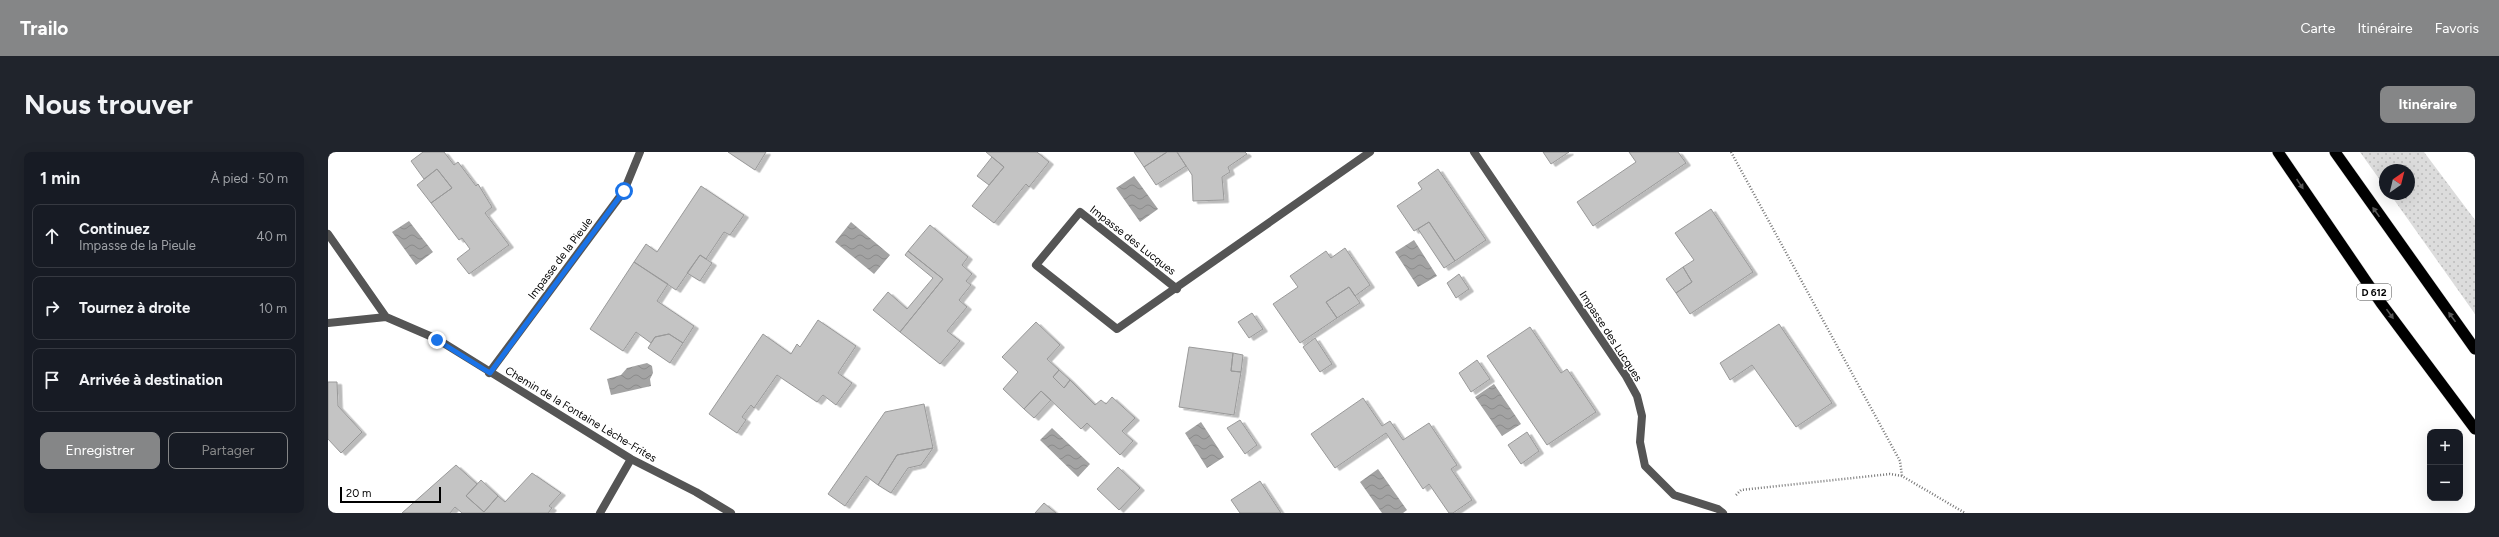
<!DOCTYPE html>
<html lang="fr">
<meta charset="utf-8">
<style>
:root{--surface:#171b24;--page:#20242c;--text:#f1f3f6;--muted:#9ea1a6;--line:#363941;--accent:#858687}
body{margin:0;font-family:Figtree,sans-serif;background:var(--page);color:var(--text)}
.controls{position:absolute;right:12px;bottom:12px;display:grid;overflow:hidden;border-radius:8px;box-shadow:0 4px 16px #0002}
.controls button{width:36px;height:36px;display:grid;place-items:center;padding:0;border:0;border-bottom:1px solid var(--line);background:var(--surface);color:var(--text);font:20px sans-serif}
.compass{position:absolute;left:2051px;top:12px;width:36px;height:36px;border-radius:50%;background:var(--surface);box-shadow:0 4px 16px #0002;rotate:35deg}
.scale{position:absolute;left:12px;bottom:10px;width:101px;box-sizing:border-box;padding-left:4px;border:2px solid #000;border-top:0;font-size:11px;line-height:14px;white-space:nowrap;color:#000;-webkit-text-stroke:3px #fff;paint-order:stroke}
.stop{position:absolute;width:12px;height:12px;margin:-9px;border:3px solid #1a73e8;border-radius:50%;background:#fff}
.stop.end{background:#1a73e8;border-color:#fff;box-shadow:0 1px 4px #0008}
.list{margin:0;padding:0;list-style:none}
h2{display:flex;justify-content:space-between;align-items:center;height:52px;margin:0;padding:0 16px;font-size:17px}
h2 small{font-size:13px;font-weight:400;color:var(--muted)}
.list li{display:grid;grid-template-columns:26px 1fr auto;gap:12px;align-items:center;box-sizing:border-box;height:64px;margin:0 8px 8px;padding:0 8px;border:1px solid var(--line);border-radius:8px}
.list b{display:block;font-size:15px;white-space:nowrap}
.list p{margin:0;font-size:13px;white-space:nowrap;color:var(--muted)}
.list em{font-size:13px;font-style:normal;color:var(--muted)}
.actions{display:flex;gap:8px;padding:12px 16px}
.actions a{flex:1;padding:9px 0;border:1px solid var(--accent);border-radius:8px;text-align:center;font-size:14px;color:var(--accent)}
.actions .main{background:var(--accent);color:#fff}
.icon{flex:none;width:22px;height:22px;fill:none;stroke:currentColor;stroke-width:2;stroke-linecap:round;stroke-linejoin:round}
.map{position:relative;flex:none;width:2147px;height:361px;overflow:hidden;border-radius:8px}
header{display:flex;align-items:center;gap:24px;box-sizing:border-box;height:56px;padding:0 20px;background:var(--accent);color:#fff}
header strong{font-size:19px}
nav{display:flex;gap:22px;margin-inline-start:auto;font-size:14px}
.intro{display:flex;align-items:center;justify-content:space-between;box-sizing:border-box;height:96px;padding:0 24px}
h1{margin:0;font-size:28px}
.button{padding:10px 18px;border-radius:8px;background:var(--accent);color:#fff;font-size:14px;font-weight:700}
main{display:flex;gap:24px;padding:0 24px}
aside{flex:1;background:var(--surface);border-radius:8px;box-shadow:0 4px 16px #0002}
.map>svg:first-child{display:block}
</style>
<header>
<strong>Trailo</strong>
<nav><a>Carte</a><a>Itinéraire</a><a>Favoris</a></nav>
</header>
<div class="intro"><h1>Nous trouver</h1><a class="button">Itinéraire</a></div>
<main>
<aside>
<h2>1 min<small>À pied · 50 m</small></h2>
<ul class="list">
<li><svg class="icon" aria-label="ahead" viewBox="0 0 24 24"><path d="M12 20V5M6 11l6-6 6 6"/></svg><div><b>Continuez</b><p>Impasse de la Pieule</p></div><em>40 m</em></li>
<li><svg class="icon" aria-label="right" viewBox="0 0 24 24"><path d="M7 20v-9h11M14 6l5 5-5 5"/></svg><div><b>Tournez à droite</b></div><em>10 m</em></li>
<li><svg class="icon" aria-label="arrive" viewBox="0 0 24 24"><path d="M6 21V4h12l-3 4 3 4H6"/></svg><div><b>Arrivée à destination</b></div></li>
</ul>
<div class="actions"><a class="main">Enregistrer</a><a>Partager</a></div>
</aside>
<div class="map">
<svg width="2147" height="361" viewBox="0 0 2147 361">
<defs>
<pattern id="grass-dots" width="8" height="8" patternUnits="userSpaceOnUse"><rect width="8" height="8" fill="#dcdcdc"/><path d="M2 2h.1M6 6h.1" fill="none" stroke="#bbb" stroke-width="1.8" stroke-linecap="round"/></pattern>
<pattern id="water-waves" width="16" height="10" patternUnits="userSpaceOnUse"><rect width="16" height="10" fill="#a3a3a3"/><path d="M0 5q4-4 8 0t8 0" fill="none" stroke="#8b8b8b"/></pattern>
<filter id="shadow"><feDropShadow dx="4.5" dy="2.5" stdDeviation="0" flood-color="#0004"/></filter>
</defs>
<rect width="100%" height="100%" fill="#fff"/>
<path fill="url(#grass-dots)" d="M2032 0H2096L2147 68V162L2062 42H2081V18H2057V35Z"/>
<path fill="url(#water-waves)" d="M806 24 830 57 812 70 788 36Z
M81 69 105 100 88 113 64 80Z
M523 70 562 103 546 122 507 90Z
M1086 88 1109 124 1090 135 1067 100Z
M319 211 324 214 325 221 322 227 323 234 283 243 279 227 293 223 299 216Z
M1166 232 1193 272 1174 284 1147 245Z
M873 270 896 305 879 316 857 281Z
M724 276 762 312 750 325 712 288Z
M1050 317 1079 358 1075 361H1054L1032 330Z"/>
<path fill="#c4c4c4" stroke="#999" filter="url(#shadow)" d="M95 0H116L126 13 130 10 148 34 150 32 164 55 157 61 181 93 141 122 129 107 142 97 134 86 131 88 103 51 124 36 109 17 96 27 83 9Z
M400 0H438L427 18Z
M658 0H709L721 10 701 35 698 32 666 71 644 54 676 15Z
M806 0H839L816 15Z
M839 0H849L858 14 828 33 816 15Z
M849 0H917L919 2 900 15 902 20 894 25 896 48 865 49 864 23Z
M1215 0H1241L1223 12Z
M1301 0H1350L1358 11 1265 74 1249 50 1308 10Z
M664 5 676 15 661 33 649 24Z
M109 17 124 36 103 51 89 33Z
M1110 17 1158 88 1127 109 1101 70 1086 79 1069 54 1094 37 1090 31Z
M373 34 416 63 402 83 396 80 378 107 372 103 348 138 306 110 318 92 329 100Z
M1383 57 1425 120 1362 162 1348 141 1364 130 1355 115 1366 108 1347 81Z
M1101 70 1127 109 1116 116 1090 77Z
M602 73 640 105 634 113 644 122 638 129 643 133 631 148 639 155 619 179 632 189 612 212 572 180 615 127 580 99Z
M1017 96 1042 133 1027 144 1021 135 998 150 1009 166 972 191 945 152 970 135 962 124 998 99 1003 106Z
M580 99 615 127 572 180 545 158 560 140 579 157 605 126 577 103Z
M372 103 384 111 372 129 359 121Z
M306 110 340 132 329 149 366 174 355 191 341 182 327 185 323 191 308 180 295 199 262 177Z
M1355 115 1364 130 1348 141 1338 127Z
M1131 122 1141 137 1128 146 1119 131Z
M1021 135 1032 151 1009 166 998 150Z
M924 161 935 177 921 186 910 170Z
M490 168 528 194 510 221 524 231 508 253 495 243 489 250 449 223 426 256 423 253 414 265 418 268 409 281 381 262 435 182 463 202 469 192 472 195Z
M708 170 732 193 719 207 731 218 725 225 736 236 742 228 767 253 773 248 778 252 784 245 807 266 794 279 805 289 792 303 759 271 753 277 713 239 696 257 675 237 690 220 674 205Z
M1451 172 1504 251 1468 275 1424 213 1402 228 1392 211Z
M1202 175 1233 221 1239 217 1268 260 1219 293 1159 204Z
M341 182 355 191 342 211 320 196 327 185Z
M987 186 1004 212 992 220 975 195Z
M861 195 905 201 903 219 913 220 906 263 851 255Z
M905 201 915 203 913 220 903 219Z
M1149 208 1162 227 1143 240 1131 221Z
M731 218 742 228 736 236 725 225Z
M0 230H9L10 254 34 280 13 301 0 287Z
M713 239 723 248 706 266 696 257Z
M1035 246 1054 274 1062 269 1075 288 1101 271 1129 313 1123 317 1144 348 1125 361H1121L1101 332 1095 337 1058 281 1007 316 983 282Z
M596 252 605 296 569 303 550 333 538 324 517 354 500 342 557 260Z
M912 268 929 293 917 302 899 276Z
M1199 280 1211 299 1193 312 1180 293Z
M605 296 593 313 580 316 563 341 550 333 569 303Z
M128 313 149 332 138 344 156 360 170 344 177 350 204 321 233 341 221 354 224 356 220 361H134L127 355 122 361H74Z
M790 315 812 336 791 358 769 337Z
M153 328 170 344 156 360 138 344Z
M932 329 953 361H912L903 348Z
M716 351 728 361H707Z"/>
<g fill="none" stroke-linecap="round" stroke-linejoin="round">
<defs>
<path id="trunk" d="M1950 0 2053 151 2147 277
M2007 0 2147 197"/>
</defs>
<use href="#trunk" stroke="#dbdbdb" stroke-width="12"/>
<path stroke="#777" stroke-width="2.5" stroke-dasharray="1 2" stroke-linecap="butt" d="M1403 0 1572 309 1574 324
M1408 343 1413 338 1562 322 1574 324 1637 361"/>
<path stroke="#555" stroke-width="8" d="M1146 0 1298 224 1309 244 1314 264 1312 290 1317 314 1346 343 1390 357 1395 361
M0 82 58 165
M849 137 752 60 708 113 789 177 1042 0
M0 171 58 165 109 187 303 307 368 340 403 361
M161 221 296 39 312 0
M272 361 303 307"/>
<use href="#trunk" stroke="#000" stroke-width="11"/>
</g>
<defs><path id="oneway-solid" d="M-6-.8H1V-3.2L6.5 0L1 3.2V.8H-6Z"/></defs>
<g fill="#595959">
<use href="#oneway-solid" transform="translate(1972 32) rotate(56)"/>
<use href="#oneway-solid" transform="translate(2048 60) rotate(-125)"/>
<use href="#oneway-solid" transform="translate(2062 162) rotate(54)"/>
<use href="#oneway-solid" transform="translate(2124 165) rotate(-126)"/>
</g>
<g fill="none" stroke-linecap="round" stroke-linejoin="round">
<path stroke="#1a73e8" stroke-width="5" d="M109 188 162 221 296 39"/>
</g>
<g text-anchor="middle" stroke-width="3" stroke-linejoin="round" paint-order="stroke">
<rect fill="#fff" stroke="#4c4c4c" stroke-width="1" x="2029" y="132" width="34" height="16" rx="3"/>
<g font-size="10" font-weight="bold" fill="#000">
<text x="2046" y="144">D 612</text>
</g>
<g font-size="11" fill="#000" stroke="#fff">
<text transform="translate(805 88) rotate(38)" y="4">Impasse des Lucques</text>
<text transform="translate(232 106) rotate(-53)" y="4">Impasse de la Pieule</text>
<text transform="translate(1283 184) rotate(57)" y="4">Impasse des Lucques</text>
<text transform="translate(253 262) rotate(31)" y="4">Chemin de la Fontaine Lèche-Frites</text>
</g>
</g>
</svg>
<div class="controls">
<button>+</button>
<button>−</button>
</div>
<svg class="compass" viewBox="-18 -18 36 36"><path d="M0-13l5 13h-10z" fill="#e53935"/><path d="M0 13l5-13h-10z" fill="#9ea1a6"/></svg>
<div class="scale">20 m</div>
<div class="stop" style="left:296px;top:39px"></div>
<div class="stop end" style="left:109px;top:188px"></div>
</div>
</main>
